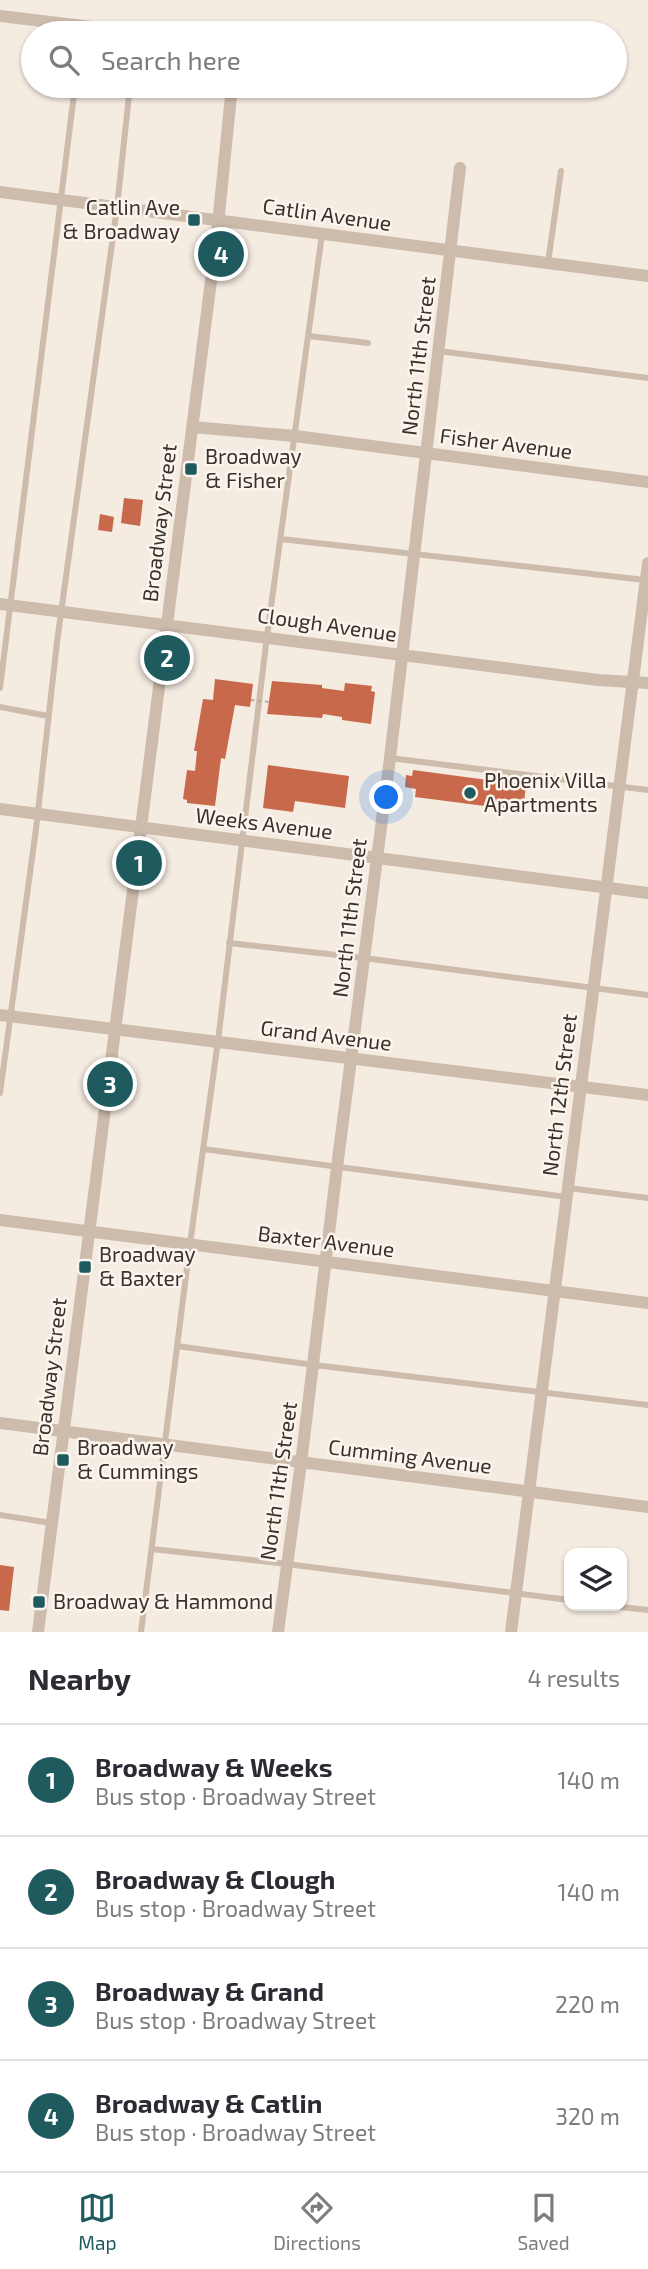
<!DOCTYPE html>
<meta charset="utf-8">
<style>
:root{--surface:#fff;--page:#f7f7f7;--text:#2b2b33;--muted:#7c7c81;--line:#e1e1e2;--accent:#1f5a5e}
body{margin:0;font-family:"Exo 2",sans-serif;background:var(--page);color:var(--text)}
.controls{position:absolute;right:21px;bottom:21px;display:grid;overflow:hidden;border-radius:14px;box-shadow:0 2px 5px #0004}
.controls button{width:63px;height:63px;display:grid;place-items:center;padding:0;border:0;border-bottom:2px solid var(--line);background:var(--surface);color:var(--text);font:35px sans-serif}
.you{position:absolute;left:387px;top:798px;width:24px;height:24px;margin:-18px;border:5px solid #fff;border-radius:50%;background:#1a73e8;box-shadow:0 0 0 10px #1a73e833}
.badge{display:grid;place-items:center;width:46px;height:46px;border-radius:50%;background:var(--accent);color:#fff;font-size:23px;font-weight:700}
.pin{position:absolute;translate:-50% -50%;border:4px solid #fff;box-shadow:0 2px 7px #0006}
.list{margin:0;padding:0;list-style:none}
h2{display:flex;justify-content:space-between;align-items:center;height:91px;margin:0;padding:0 28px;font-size:30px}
h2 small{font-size:23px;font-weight:400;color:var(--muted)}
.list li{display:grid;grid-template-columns:46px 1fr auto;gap:21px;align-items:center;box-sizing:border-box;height:112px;padding:0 28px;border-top:2px solid var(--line)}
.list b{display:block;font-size:26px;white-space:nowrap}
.list p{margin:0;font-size:23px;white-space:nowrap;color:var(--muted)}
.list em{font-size:23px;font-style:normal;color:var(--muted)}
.icon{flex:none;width:38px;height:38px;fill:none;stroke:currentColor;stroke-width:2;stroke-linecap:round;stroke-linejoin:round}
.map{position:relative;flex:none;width:648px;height:1632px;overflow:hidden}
.search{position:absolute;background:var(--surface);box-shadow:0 2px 5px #0004;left:21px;right:21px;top:21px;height:77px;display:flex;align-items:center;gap:18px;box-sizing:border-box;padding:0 24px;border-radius:38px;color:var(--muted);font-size:26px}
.sheet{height:539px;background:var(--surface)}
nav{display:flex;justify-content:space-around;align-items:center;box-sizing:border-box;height:98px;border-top:2px solid var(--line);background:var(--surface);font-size:19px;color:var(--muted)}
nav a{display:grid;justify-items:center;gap:4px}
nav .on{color:var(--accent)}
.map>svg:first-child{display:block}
</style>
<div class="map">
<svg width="648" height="1632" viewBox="0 0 648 1632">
<rect width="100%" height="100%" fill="#f4ebe1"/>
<path fill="#c8694b" d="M124 498 143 500 140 526 121 523Z
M100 514 114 517 112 532 98 530Z
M215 679 253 684 250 707 235 705 225 759 221 758 215 806 187 803V800L183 799 187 770 195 771 197 751H194L203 699 213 700Z
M272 681 322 685V688L344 691 345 683 372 686 371 691 375 692 371 724 342 720V717L323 714 322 718 267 714Z
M268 765 349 776 345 808 295 801 293 812 263 808Z
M413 770 526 785 523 811 415 797 416 789 405 787 406 775 412 776Z
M0 1565 14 1567 9 1611 0 1610Z"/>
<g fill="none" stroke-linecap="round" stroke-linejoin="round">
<path stroke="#cdbbac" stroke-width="6" d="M548 263 561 171
M309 336 368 343
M439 351 648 378
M281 539 645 580
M0 688 75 86
M0 707 48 716
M390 758 648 790
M229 943 364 958 648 995
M0 1093 36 829 57 642 117 207 130 86
M203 1149 567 1197
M568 1188 648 1198
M177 1346 314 1365 648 1405
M0 1515 51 1523
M152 1549 287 1564 569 1600
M612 1606 648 1610
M141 1632 190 1244 218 1041 267 636 322 234"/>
<path stroke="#cdbbac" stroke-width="12" d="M0 16 142 33
M0 192 648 276
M192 427 295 436 648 482
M0 604 598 680 648 683
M0 809 648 893
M0 1015 648 1095
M0 1220 648 1303
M0 1423 648 1507
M38 1632 217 234 232 86
M278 1632 301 1463 337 1167 390 758 460 168
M511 1632 648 563"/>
<path stroke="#b9a596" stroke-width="2" stroke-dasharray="3.5 3.5" stroke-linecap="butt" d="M251 700 269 702"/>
</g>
<g fill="#1f5a5e" stroke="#fbf5ee" stroke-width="2.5">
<rect x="187" y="213" width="14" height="14" rx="3.5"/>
<rect x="184" y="462" width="14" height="14" rx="3.5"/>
<circle cx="470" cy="793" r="7"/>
<rect x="78" y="1260" width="14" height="14" rx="3.5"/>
<rect x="56" y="1453" width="14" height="14" rx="3.5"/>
<rect x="32" y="1595" width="14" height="14" rx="3.5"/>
</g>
<g text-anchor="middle" stroke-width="5" stroke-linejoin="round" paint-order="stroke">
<g font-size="21" fill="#3b302b" stroke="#fbf5ee" text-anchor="start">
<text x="180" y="215" text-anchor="end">Catlin Ave<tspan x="180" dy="24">&amp; Broadway</tspan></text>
<text x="205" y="464">Broadway<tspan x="205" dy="24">&amp; Fisher</tspan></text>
<text x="484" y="788">Phoenix Villa<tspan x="484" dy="24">Apartments</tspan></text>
<text x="99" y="1262">Broadway<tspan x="99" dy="24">&amp; Baxter</tspan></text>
<text x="77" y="1455">Broadway<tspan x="77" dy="24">&amp; Cummings</tspan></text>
<text x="53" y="1609">Broadway &amp; Hammond</text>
</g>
<g font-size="21" fill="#3b302b" stroke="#fbf5ee">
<text transform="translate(327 215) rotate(8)" y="7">Catlin Avenue</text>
<text transform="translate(419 356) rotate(-83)" y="7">North 11th Street</text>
<text transform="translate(506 444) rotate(7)" y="7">Fisher Avenue</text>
<text transform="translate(160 523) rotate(-83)" y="7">Broadway Street</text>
<text transform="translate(327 625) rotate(8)" y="7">Clough Avenue</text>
<text transform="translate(264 824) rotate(7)" y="7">Weeks Avenue</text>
<text transform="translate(350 918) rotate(-83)" y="7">North 11th Street</text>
<text transform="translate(326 1036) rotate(7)" y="7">Grand Avenue</text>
<text transform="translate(560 1095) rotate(-83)" y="7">North 12th Street</text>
<text transform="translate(326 1242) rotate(7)" y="7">Baxter Avenue</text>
<text transform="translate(50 1377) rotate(-83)" y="7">Broadway Street</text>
<text transform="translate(410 1457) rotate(7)" y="7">Cumming Avenue</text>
<text transform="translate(279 1481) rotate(-82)" y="7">North 11th Street</text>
</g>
</g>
</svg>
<div class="controls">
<button><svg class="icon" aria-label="layers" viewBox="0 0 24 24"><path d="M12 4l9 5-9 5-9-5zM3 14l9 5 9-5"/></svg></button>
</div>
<div class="you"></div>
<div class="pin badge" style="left:139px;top:863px">1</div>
<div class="pin badge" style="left:167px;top:658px">2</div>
<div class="pin badge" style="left:110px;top:1084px">3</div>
<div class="pin badge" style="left:221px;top:254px">4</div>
<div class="search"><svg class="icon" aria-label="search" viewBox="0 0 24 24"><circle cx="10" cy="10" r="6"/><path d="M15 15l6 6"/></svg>Search here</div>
</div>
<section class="sheet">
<h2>Nearby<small>4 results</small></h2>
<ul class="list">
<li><span class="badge">1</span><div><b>Broadway &amp; Weeks</b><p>Bus stop · Broadway Street</p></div><em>140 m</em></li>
<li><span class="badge">2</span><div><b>Broadway &amp; Clough</b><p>Bus stop · Broadway Street</p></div><em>140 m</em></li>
<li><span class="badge">3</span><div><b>Broadway &amp; Grand</b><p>Bus stop · Broadway Street</p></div><em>220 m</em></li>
<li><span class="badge">4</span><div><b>Broadway &amp; Catlin</b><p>Bus stop · Broadway Street</p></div><em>320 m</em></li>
</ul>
</section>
<nav>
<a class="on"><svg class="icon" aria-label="map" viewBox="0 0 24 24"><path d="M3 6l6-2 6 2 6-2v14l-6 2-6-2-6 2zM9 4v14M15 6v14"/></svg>Map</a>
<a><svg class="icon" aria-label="directions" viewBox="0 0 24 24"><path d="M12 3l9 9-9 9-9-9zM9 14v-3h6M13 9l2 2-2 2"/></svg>Directions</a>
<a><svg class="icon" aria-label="saved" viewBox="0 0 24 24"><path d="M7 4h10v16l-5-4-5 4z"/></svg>Saved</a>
</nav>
